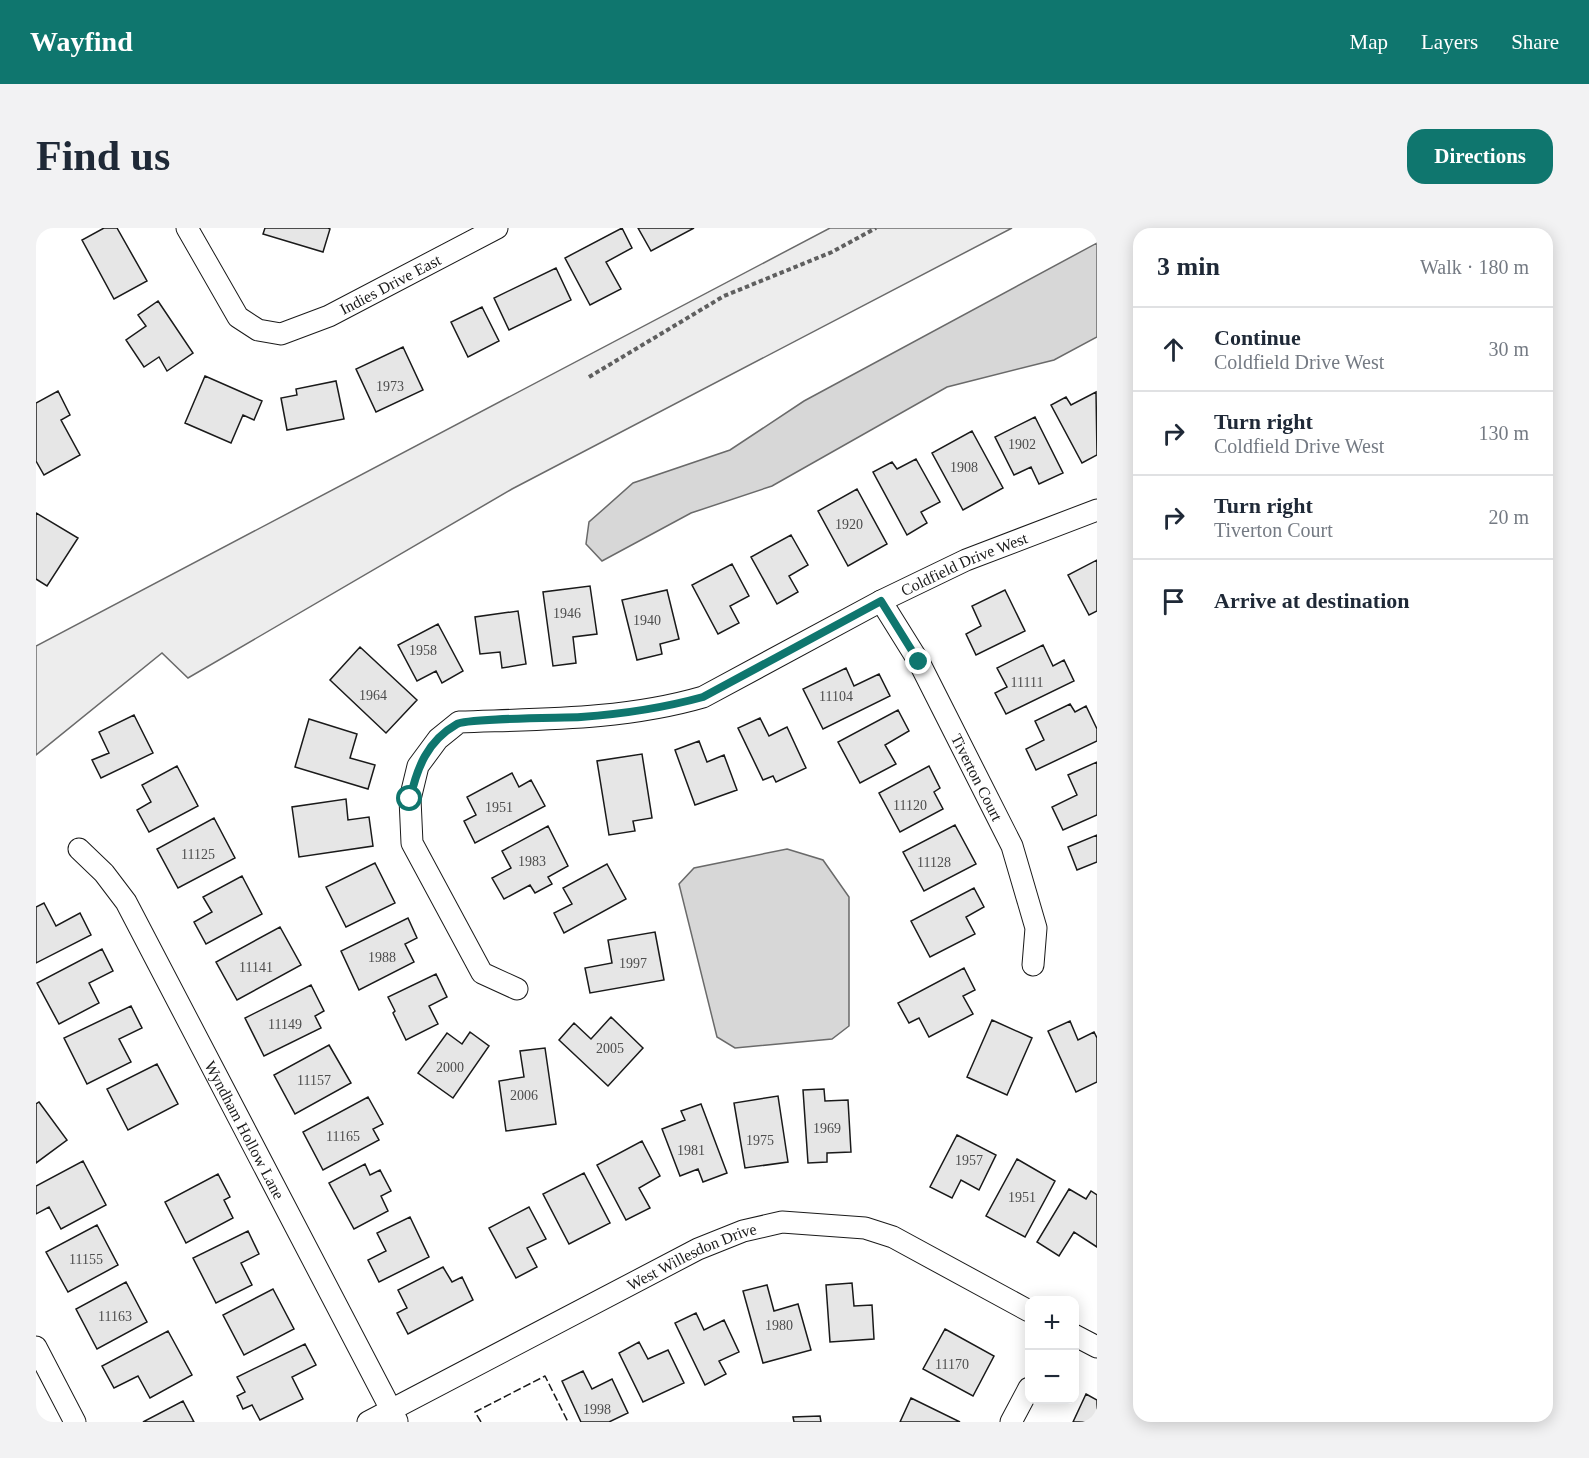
<!DOCTYPE html>
<meta charset="utf-8">
<style>
:root{--surface:#fff;--page:#f2f2f3;--text:#1f2937;--muted:#747a83;--line:#e0e1e3;--accent:#0f766e}
body{margin:0;font-family:"Times New Roman",serif;background:var(--page);color:var(--text)}
.controls{position:absolute;right:18px;bottom:18px;display:grid;overflow:hidden;border-radius:12px;box-shadow:0 3px 15px #0003}
.controls button{width:54px;height:54px;display:grid;place-items:center;padding:0;border:0;border-bottom:2px solid var(--line);background:var(--surface);color:var(--text);font:30px sans-serif}
.stop{position:absolute;width:18px;height:18px;margin:-14px;border:4px solid #0f766e;border-radius:50%;background:#fff}
.stop.end{background:#0f766e;border-color:#fff;box-shadow:0 2px 6px #0008}
.list{margin:0;padding:0;list-style:none}
h2{display:flex;justify-content:space-between;align-items:center;height:78px;margin:0;padding:0 24px;font-size:26px}
h2 small{font-size:20px;font-weight:400;color:var(--muted)}
.list li{display:grid;grid-template-columns:39px 1fr auto;gap:18px;align-items:center;box-sizing:border-box;height:84px;padding:0 24px;border-top:2px solid var(--line)}
.list b{display:block;font-size:22px;white-space:nowrap}
.list p{margin:0;font-size:20px;white-space:nowrap;color:var(--muted)}
.list em{font-size:20px;font-style:normal;color:var(--muted)}
.icon{flex:none;width:33px;height:33px;fill:none;stroke:currentColor;stroke-width:2;stroke-linecap:round;stroke-linejoin:round}
.map{position:relative;flex:none;width:1061px;height:1194px;overflow:hidden;border-radius:18px}
header{display:flex;align-items:center;gap:36px;box-sizing:border-box;height:84px;padding:0 30px;background:var(--accent);color:#fff}
header strong{font-size:28px}
nav{display:flex;gap:33px;margin-inline-start:auto;font-size:21px}
.intro{display:flex;align-items:center;justify-content:space-between;box-sizing:border-box;height:144px;padding:0 36px}
h1{margin:0;font-size:42px}
.button{padding:15px 27px;border-radius:18px;background:var(--accent);color:#fff;font-size:21px;font-weight:700}
main{display:flex;gap:36px;padding:0 36px}
aside{flex:1;background:var(--surface);border-radius:18px;box-shadow:0 3px 15px #0003}
.map>svg:first-child{display:block}
</style>
<header>
<strong>Wayfind</strong>
<nav><a>Map</a><a>Layers</a><a>Share</a></nav>
</header>
<div class="intro"><h1>Find us</h1><a class="button">Directions</a></div>
<main>
<div class="map">
<svg width="1061" height="1194" viewBox="0 0 1061 1194">
<rect width="100%" height="100%" fill="#fff"/>
<path fill="#ededed" stroke="#6a6a6a" stroke-width="1.5" d="M794 0H976L476 261 152 450 126 425 0 527V418Z"/>
<path fill="#d7d7d7" stroke="#6a6a6a" stroke-width="1.5" d="M1061 15V109L1018 132 911 159 736 258 655 285 566 333 550 316 553 294 597 255 694 222 768 173Z
M751 621 787 632 813 669V798L796 811 699 820 681 809 643 656 658 640Z"/>
<path fill="#e6e6e6" stroke="#1a1a1a" stroke-width="1.5" d="M68 0H81L111 53 78 71 46 12Z
M229 0H292L294 1 287 24 227 6Z
M586 0 596 20 570 34 585 61 554 77 529 30Z
M602 0H658L615 23Z
M520 40 535 72 473 102 458 70Z
M122 73 157 125 131 143 123 129 108 139 90 112 110 98 102 87Z
M446 79 463 113 432 129 415 94Z
M367 119 387 162 340 184 320 141Z
M169 148 226 173 218 192 207 187 195 215 149 195Z
M300 153 308 191 251 202 245 170 261 167 260 161Z
M22 163 34 187 25 192 44 227 8 247 0 233V175Z
M1060 164 1061 227 1046 235 1015 177 1030 169 1035 177Z
M999 189 1027 245 1003 256 995 239 978 247 959 209Z
M936 203 967 260 927 282 896 225Z
M880 231 904 274 885 284 891 295 871 307 837 244 856 234 861 241Z
M821 261 851 316 812 338 782 283Z
M0 285 42 310 11 358 0 351Z
M755 307 772 337 753 348 762 364 741 376 715 329Z
M1061 332V383L1053 387 1032 347Z
M696 336 713 368 694 378 703 395 682 406 656 357Z
M554 358 561 406 537 409 540 435 517 438 507 364Z
M631 362 643 411 624 416 626 426 601 432 586 372Z
M969 362 989 403 940 427 930 406 945 398 936 378Z
M482 383 490 436 466 440 464 424 444 426 439 389Z
M402 396 427 443 406 455 400 443 381 453 362 417Z
M1007 417 1017 438 1028 432 1038 453 970 486 959 465 971 459 961 440Z
M324 419 381 472 350 505 294 452Z
M810 440 818 458 843 446 854 468 787 501 767 461Z
M1034 476 1039 484 1050 478 1061 501V513L1000 542 990 521 1008 512 999 493Z
M862 482 873 503 849 517 860 536 824 555 802 514Z
M98 487 117 525 65 550 56 532 73 525 63 504Z
M724 490 733 508 751 499 770 540 740 554 737 548 727 552 702 500Z
M273 491 321 506 314 530 339 537 332 561 259 539Z
M663 513 671 534 688 527 701 562 659 577 639 522Z
M606 526 616 590 597 593 599 603 573 607 561 533Z
M1061 534V587L1027 602 1016 579 1041 567 1032 547Z
M141 538 162 578 113 604 101 582 115 574 106 557Z
M893 538 904 560 898 564 907 581 864 604 843 565Z
M476 545 483 559 495 552 509 578 439 615 428 593 440 587 431 569Z
M310 571 312 592 333 589 337 618 263 629 256 579Z
M178 590 199 630 142 660 121 621Z
M919 597 940 636 888 663 867 624Z
M512 598 532 638 512 649 516 656 499 665 494 657 468 671 456 650 475 640 466 623Z
M1061 607V634L1041 642 1032 619Z
M339 635 359 675 310 699 290 659Z
M571 636 590 671 528 705 518 685 536 676 527 660Z
M206 648 226 686 170 716 158 694 176 684 167 669Z
M938 660 948 679 930 689 939 706 894 729 875 693Z
M8 675 20 698 44 685 55 707 0 735V679Z
M372 690 381 710 369 716 378 734 323 762 305 723Z
M244 699 265 737 201 772 180 734Z
M619 704 628 752 554 765 549 740 576 735 572 712Z
M66 721 77 743 53 755 63 775 23 796 1 755Z
M928 740 939 762 927 768 937 786 893 809 883 790 873 795 862 775Z
M400 746 411 769 393 778 402 796 370 812 357 785 359 783 352 769Z
M275 757 288 783 279 788 285 800 228 828 209 790Z
M95 778 106 800 83 811 95 834 51 856 28 810Z
M575 789 607 820 572 858 523 812 538 795 555 811Z
M956 792 996 810 971 867 931 849Z
M1034 793 1042 812 1058 804 1061 810V854L1040 864 1012 803Z
M434 804 453 818 417 870 382 845 411 805 426 816Z
M293 817 315 855 259 886 238 847Z
M509 820 520 896 470 903 463 853 488 849 484 823Z
M121 836 142 876 92 902 71 861Z
M788 861 789 873 812 872 815 924 791 925V934L772 935 767 862Z
M742 868 752 934 709 940 698 875Z
M332 869 347 896 337 901 343 912 287 942 267 904Z
M3 874 31 912 0 935V876Z
M665 876 691 945 667 954 662 941 644 948 626 901 649 892 645 883Z
M921 907 960 927 943 962 925 952 916 970 894 959Z
M606 913 624 948 603 960 614 980 590 992 561 937Z
M981 931 1019 953 989 1009 950 988Z
M47 933 70 977 25 1001 13 979 0 986V958Z
M329 936 334 947 344 942 355 963 345 968 352 983 318 1001 293 955Z
M548 945 574 995 533 1016 507 966Z
M182 946 194 969 188 972 197 990 150 1015 129 974Z
M1033 961 1050 971 1055 963 1061 967V1019L1038 1004 1023 1028 1001 1014Z
M493 979 510 1011 491 1020 501 1039 480 1050 453 1000Z
M374 989 393 1029 343 1054 332 1032 350 1023 341 1005Z
M61 997 82 1037 32 1064 10 1024Z
M212 1003 223 1026 205 1035 216 1057 180 1075 157 1030Z
M407 1039 416 1054 426 1049 437 1072 372 1106 361 1085 371 1080 362 1062Z
M90 1054 111 1094 61 1121 40 1081Z
M816 1055 818 1078 836 1077 838 1111 794 1114 790 1057Z
M731 1057 738 1083 762 1076 775 1122 727 1135 707 1063Z
M237 1061 258 1101 208 1127 187 1087Z
M660 1085 668 1102 688 1092 703 1124 683 1133 690 1146 669 1157 639 1095Z
M909 1101 958 1128 937 1168 887 1141Z
M132 1103 156 1147 114 1170 102 1148 78 1160 66 1138Z
M603 1114 612 1131 632 1122 648 1155 607 1174 583 1125Z
M269 1116 280 1137 256 1149 267 1171 224 1192 216 1177 207 1181 201 1168 209 1164 201 1149Z
M547 1143 556 1161 576 1151 592 1185 573 1194H545L526 1153Z
M1050 1166 1061 1172V1194H1037Z
M875 1170 924 1194H864Z
M147 1173 158 1194H107Z
M784 1188 785 1194H758L757 1189Z"/>
<g fill="none" stroke-linecap="round" stroke-linejoin="round">
<defs>
<g id="street">
<path id="s1" d="M151 0 202 89 222 102 245 106 293 88 461 0"/>
<path id="s2" d="M845 373 883 434 976 618 1000 700 997 737"/>
<path id="s3" d="M43 621 68 645 90 674 361 1193"/>
<path id="s4" d="M481 761 446 745 376 615 374 571 382 538 402 511 423 494C505 491 588 492 667 469L845 373 930 332 1061 282"/>
<path d="M1038 1107 1061 1119"/>
<path d="M0 1119 39 1194"/>
<path id="s5" d="M332 1194 662 1021 707 1003 746 994 829 1000 857 1009 993 1083"/>
<path d="M975 1194 993 1160"/>
</g>
</defs>
<use href="#street" stroke="#1a1a1a" stroke-width="23"/>
<path stroke="#5f5f5f" stroke-width="4" stroke-dasharray="4.5 3" stroke-linecap="butt" d="M553 149 688 68 796 24 840 0"/>
<use href="#street" stroke="#fff" stroke-width="21"/>
<path stroke="#1a1a1a" stroke-width="1.5" stroke-dasharray="8 3" stroke-linecap="butt" d="M445 1194 439 1184 509 1148 532 1194"/>
</g>
<g fill="none" stroke-linecap="round" stroke-linejoin="round">
<path stroke="#0f766e" stroke-width="8" d="M374 571C381 540 391 513 421 496 431 490 525 490 545 489 587 486 627 480 667 469L845 373 883 434"/>
</g>
<g text-anchor="middle" stroke-width="4.5" stroke-linejoin="round" paint-order="stroke">
<g font-size="14" fill="#4d4d4d">
<text x="354" y="163">1973</text>
<text x="986" y="221">1902</text>
<text x="928" y="244">1908</text>
<text x="813" y="301">1920</text>
<text x="531" y="390">1946</text>
<text x="611" y="397">1940</text>
<text x="387" y="427">1958</text>
<text x="991" y="459">11111</text>
<text x="337" y="472">1964</text>
<text x="800" y="473">11104</text>
<text x="874" y="582">11120</text>
<text x="463" y="584">1951</text>
<text x="162" y="631">11125</text>
<text x="496" y="638">1983</text>
<text x="898" y="639">11128</text>
<text x="346" y="734">1988</text>
<text x="597" y="740">1997</text>
<text x="220" y="744">11141</text>
<text x="249" y="801">11149</text>
<text x="574" y="825">2005</text>
<text x="414" y="844">2000</text>
<text x="278" y="857">11157</text>
<text x="488" y="872">2006</text>
<text x="791" y="905">1969</text>
<text x="307" y="913">11165</text>
<text x="724" y="917">1975</text>
<text x="655" y="927">1981</text>
<text x="933" y="937">1957</text>
<text x="986" y="974">1951</text>
<text x="50" y="1036">11155</text>
<text x="79" y="1093">11163</text>
<text x="743" y="1102">1980</text>
<text x="916" y="1141">11170</text>
<text x="561" y="1186">1998</text>
</g>
<g font-size="16" fill="#1a1a1a" stroke="#fff">
<text dy="6" stroke="none"><textPath href="#s1" startOffset="270">Indies Drive East</textPath></text>
<text dy="6" stroke="none"><textPath href="#s4" startOffset="864">Coldfield Drive West</textPath></text>
<text dy="6" stroke="none"><textPath href="#s2" startOffset="201">Tiverton Court</textPath></text>
<text dy="6" stroke="none"><textPath href="#s3" startOffset="328">Wyndham Hollow Lane</textPath></text>
<text dy="6" stroke="none"><textPath href="#s5" startOffset="364">West Willesdon Drive</textPath></text>
</g>
</g>
</svg>
<div class="controls">
<button>+</button>
<button>−</button>
</div>
<div class="stop" style="left:374px;top:571px"></div>
<div class="stop end" style="left:883px;top:434px"></div>
</div>
<aside>
<h2>3 min<small>Walk · 180 m</small></h2>
<ul class="list">
<li><svg class="icon" aria-label="ahead" viewBox="0 0 24 24"><path d="M12 20V5M6 11l6-6 6 6"/></svg><div><b>Continue</b><p>Coldfield Drive West</p></div><em>30 m</em></li>
<li><svg class="icon" aria-label="right" viewBox="0 0 24 24"><path d="M7 20v-9h11M14 6l5 5-5 5"/></svg><div><b>Turn right</b><p>Coldfield Drive West</p></div><em>130 m</em></li>
<li><svg class="icon" aria-label="right" viewBox="0 0 24 24"><path d="M7 20v-9h11M14 6l5 5-5 5"/></svg><div><b>Turn right</b><p>Tiverton Court</p></div><em>20 m</em></li>
<li><svg class="icon" aria-label="arrive" viewBox="0 0 24 24"><path d="M6 21V4h12l-3 4 3 4H6"/></svg><div><b>Arrive at destination</b></div></li>
</ul>
</aside>
</main>
